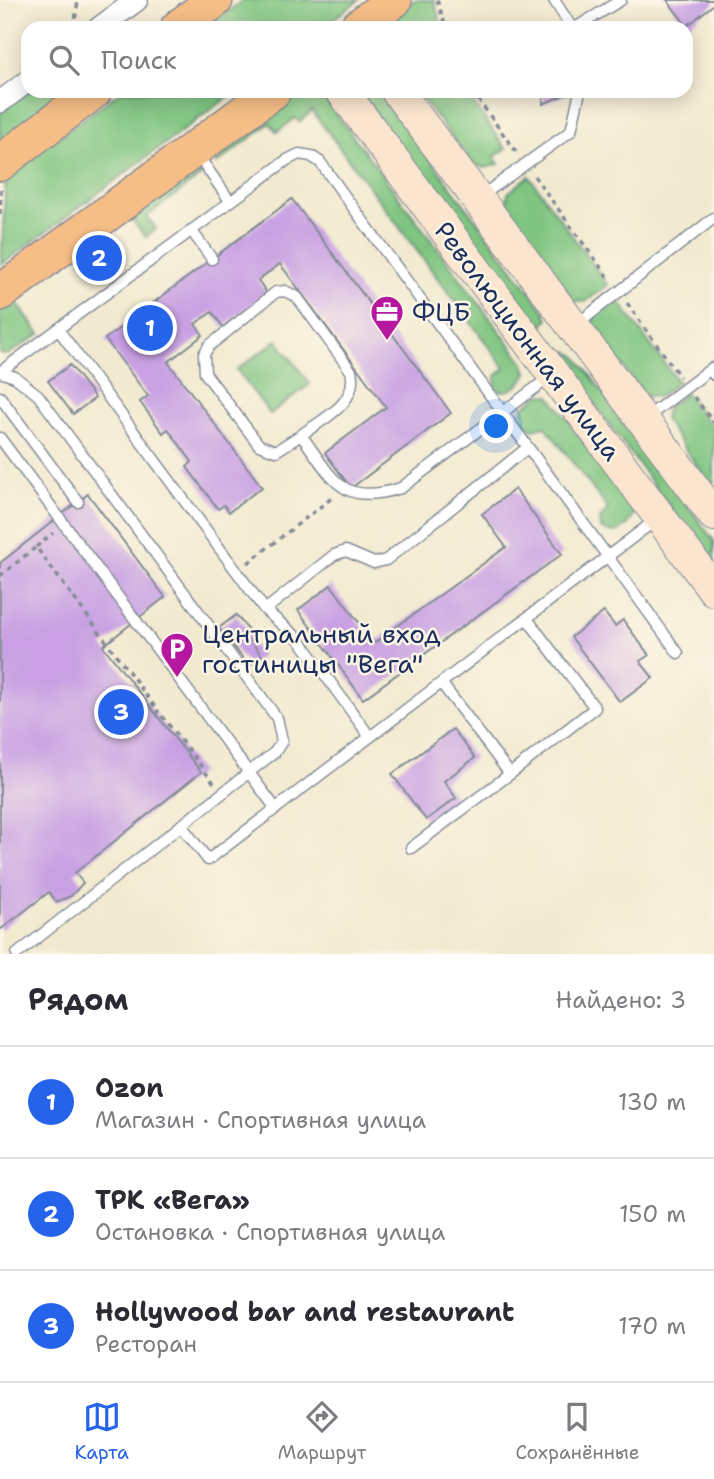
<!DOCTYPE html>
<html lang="ru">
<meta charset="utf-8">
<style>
:root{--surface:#fff;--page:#f7f7f7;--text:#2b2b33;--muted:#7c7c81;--line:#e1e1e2;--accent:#2563eb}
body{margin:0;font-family:"Shantell Sans",sans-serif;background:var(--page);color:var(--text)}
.you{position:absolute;left:497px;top:427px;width:24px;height:24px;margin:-18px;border:5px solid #fff;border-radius:50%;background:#1a73e8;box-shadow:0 0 0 10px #1a73e833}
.badge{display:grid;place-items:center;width:46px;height:46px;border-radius:50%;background:var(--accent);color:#fff;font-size:23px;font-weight:700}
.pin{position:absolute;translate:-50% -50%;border:4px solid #fff;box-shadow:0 2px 7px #0006}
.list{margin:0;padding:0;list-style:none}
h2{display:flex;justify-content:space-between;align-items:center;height:91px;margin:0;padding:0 28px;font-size:30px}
h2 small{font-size:23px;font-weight:400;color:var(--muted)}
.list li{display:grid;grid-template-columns:46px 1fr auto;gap:21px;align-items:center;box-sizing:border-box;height:112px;padding:0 28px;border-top:2px solid var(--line)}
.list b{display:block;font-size:26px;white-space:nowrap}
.list p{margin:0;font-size:23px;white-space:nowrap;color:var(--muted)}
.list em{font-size:23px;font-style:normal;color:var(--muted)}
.icon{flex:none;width:38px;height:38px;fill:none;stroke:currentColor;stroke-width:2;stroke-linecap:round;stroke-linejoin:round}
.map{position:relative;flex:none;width:714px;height:954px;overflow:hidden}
.search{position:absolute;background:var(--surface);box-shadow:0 4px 18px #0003;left:21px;right:21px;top:21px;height:77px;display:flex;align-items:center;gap:18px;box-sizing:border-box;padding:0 24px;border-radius:21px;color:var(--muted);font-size:26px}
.sheet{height:427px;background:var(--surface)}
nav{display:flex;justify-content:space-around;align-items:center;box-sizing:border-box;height:98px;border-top:2px solid var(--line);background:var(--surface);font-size:19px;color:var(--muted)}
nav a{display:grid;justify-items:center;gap:4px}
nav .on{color:var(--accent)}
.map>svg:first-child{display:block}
</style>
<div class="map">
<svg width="714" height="954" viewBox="0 0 714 954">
<rect width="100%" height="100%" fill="#fcf5e5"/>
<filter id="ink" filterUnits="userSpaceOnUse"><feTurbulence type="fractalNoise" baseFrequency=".0143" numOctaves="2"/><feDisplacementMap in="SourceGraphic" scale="14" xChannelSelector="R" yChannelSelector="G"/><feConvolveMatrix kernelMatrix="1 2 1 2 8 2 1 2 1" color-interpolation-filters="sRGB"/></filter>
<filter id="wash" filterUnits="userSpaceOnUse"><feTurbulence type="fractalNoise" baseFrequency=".00686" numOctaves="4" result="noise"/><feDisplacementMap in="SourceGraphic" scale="28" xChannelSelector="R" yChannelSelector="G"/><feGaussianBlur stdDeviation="1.57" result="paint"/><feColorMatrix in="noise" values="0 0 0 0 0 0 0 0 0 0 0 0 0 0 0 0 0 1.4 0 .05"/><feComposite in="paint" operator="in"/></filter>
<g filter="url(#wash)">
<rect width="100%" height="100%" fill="#f2ead0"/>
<path fill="#7fc581" stroke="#4d7a70" stroke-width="2" d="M243 0H359L321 28H205Z
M414 0H434L442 28H383Z
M30 91H70L0 143V113Z
M121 91H236L1 265 6 176Z
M288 91H319L523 362 527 372C522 385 508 396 495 389L496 376 505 368 312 111 299 122 295 118 277 132 270 123 216 164 212 152Z
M358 91H379L545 312 548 319 543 326 532 321Z
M416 91H465L506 149 494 157 499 164 485 168 473 164Z
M186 168 203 174 147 216 156 229 146 237 133 221 154 192Z
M529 176 608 285 585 302 574 301 506 207 508 193Z
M14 299 40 334 7 355 0 354V309Z
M617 299 678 382 659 397 644 395 592 324 595 315Z
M277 340 310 384 270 414 237 370Z
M568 351 576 356 714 541V567L562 360Z
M686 393 714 430V481L710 484 664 419 666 408Z
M541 394 550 396 635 511C631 526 615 539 601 528L600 519 608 509 545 426 533 429 521 423 523 407Z"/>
<g id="blocks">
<path fill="#c8a0e3" d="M667 0H714V4L687 26Z
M543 91H574L543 104Z
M292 199 451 413 351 488 325 453 386 407 280 264 258 280 267 293 223 327 212 312 195 324 203 335 168 362 262 487 229 512 224 505 218 509 187 467 192 462 168 429 163 433 140 402 148 396 105 339Z
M70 365 95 398 73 414 48 381Z
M515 489 562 554 363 699 298 610 331 585 374 643 506 547 482 514Z
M88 494 165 597 103 646 201 772 75 873 83 883 71 896 56 902 49 892 0 930V563Z
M604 612 615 626 623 620 649 655 640 661 653 678 620 702 571 637Z
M236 615 254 637 250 640 262 656 249 666 219 628Z
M453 729 475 758 444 781 456 798 426 820 392 774Z"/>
</g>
</g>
<g filter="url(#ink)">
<use href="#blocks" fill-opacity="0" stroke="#868c97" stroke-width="2"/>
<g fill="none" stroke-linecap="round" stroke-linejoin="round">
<defs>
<path id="service" d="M554 0 572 28
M575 28 621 0
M197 154 230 201
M480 197 571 131 580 91
M191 230 212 259
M576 325 714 218
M0 372 15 377 38 395 277 718 282 741 275 752 17 954
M0 372 58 329
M0 397 78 502
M646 418 712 368 714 375
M301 435 276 451 259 445 205 373 204 354 209 346 276 292 285 291 297 297 351 371C359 403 323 419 301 435 334 479 340 507 401 488L550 377
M0 438 276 809
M265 610 334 555 346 551 374 563 386 560 526 449
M370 737 299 639 265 610 58 329 287 160 299 154 311 156 320 162 678 653
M510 774 595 708 528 620
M181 825 208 860 657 519
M411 848 510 774 442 684"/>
<path id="minor" d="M99 28 137 0
M0 102 28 81"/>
<path id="secondary" d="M342 91 714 590
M397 91 714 515"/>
<path id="primary" d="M178 28 215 0
M357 28 394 0
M0 163 94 91
M0 293 273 91"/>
</defs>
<use href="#service" stroke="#868c97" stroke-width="13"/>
<use href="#minor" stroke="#868c97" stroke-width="24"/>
<use href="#secondary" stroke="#868c97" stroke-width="34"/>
<use href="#primary" stroke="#868c97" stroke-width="38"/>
<path stroke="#868c97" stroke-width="3.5" stroke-dasharray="5 5" stroke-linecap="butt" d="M437 0 446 28
M74 28 78 0
M472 91 517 153
M534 176 610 280
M0 214 1 187
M627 303 680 377
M694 397 714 423
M36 547 53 533
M248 563 333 497
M0 576 36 547 158 711
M156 714 158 711 214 783"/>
<use href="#service" stroke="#fff" stroke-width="10"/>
<use href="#minor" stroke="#fff" stroke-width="21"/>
<use href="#secondary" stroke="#fbe5cf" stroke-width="32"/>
<use href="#primary" stroke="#f6be87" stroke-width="35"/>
</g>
</g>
<defs>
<symbol id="office-pin" viewBox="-11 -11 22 30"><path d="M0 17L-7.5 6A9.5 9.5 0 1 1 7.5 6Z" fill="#b5179e" stroke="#fcf5e5"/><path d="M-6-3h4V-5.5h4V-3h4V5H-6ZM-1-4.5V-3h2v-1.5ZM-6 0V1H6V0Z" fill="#fff"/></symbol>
<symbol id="parking-pin" viewBox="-11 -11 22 30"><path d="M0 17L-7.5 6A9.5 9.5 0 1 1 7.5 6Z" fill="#b5179e" stroke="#fcf5e5"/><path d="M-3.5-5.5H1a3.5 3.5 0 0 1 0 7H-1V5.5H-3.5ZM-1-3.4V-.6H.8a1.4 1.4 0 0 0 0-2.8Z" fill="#fff"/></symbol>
</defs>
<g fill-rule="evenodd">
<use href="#office-pin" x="368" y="293" width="38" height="52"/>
<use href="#parking-pin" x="158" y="630" width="38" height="52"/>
</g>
<g text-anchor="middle" stroke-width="5" stroke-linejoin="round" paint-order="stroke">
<g font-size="26" fill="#1b2f5e" stroke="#fcf5e5" text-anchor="start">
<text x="412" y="321">ФЦБ</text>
<text x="202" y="643">Центральный вход<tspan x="202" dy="30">гостиницы "Вега"</tspan></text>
</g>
<g font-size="26" fill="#1b2f5e" stroke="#fcf5e5">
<text transform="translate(528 341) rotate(53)" y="9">Революционная улица</text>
</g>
</g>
</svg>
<div class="you"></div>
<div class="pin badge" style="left:150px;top:328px">1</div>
<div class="pin badge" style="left:99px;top:258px">2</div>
<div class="pin badge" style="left:121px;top:712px">3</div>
<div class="search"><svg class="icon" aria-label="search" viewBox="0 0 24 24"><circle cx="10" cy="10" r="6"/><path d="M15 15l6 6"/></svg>Поиск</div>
</div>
<section class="sheet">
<h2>Рядом<small>Найдено: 3</small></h2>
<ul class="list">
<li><span class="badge">1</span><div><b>Ozon</b><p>Магазин · Спортивная улица</p></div><em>130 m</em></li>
<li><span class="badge">2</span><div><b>ТРК «Вега»</b><p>Остановка · Спортивная улица</p></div><em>150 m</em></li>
<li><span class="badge">3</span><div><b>Hollywood bar and restaurant</b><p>Ресторан</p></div><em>170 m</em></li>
</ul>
</section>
<nav>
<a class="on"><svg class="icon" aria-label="map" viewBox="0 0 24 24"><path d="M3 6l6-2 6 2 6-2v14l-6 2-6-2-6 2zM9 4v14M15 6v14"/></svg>Карта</a>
<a><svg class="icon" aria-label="directions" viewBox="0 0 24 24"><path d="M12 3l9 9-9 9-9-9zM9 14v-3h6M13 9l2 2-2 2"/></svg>Маршрут</a>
<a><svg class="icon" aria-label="saved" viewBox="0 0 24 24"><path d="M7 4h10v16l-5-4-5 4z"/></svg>Сохранённые</a>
</nav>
